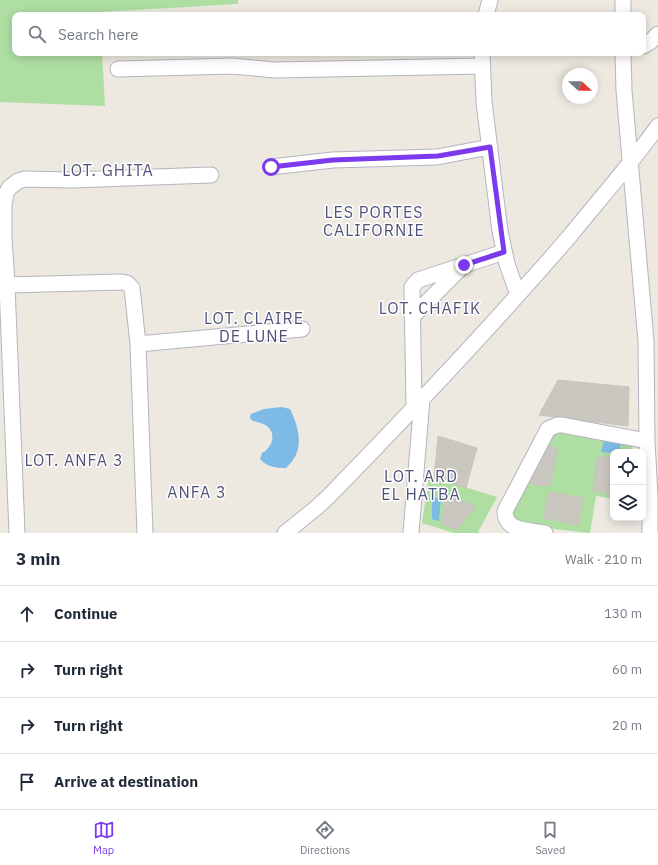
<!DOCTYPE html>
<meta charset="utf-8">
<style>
:root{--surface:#fff;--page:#f6f6f7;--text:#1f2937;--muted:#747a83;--line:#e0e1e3;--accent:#7c3aed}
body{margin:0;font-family:"IBM Plex Sans",sans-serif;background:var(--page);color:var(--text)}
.controls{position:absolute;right:12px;bottom:12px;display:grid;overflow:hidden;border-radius:8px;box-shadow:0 2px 10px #0003}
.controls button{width:36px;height:36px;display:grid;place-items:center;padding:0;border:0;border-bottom:1px solid var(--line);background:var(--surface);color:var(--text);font:20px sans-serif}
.compass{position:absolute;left:562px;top:68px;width:36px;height:36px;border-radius:50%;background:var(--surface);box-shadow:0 2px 10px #0003;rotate:112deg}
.stop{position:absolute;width:12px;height:12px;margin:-9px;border:3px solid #7c3aed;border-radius:50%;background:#fff}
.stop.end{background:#7c3aed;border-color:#fff;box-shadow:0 1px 4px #0008}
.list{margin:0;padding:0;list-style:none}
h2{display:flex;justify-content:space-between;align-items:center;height:52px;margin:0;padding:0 16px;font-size:17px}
h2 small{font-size:13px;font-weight:400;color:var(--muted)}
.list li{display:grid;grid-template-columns:26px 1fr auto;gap:12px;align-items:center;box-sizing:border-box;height:56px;padding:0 16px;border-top:1px solid var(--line)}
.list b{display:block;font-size:15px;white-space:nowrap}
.list em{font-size:13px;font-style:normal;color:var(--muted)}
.icon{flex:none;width:22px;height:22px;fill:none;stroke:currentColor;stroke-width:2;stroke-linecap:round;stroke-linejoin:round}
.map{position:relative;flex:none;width:658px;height:533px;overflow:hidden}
.search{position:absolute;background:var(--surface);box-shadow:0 2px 10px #0003;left:12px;right:12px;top:12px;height:44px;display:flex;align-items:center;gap:10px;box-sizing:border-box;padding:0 14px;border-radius:8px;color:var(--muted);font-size:15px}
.sheet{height:276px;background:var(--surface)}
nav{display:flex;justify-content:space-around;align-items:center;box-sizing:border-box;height:56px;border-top:1px solid var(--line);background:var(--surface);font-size:11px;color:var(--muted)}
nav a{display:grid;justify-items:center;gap:2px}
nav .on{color:var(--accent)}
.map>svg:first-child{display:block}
</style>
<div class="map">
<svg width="658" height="533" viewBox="0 0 658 533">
<rect width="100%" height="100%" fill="#ede9e1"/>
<path fill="#aedea2" d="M0 0H238V4L100 12V15H15V53H102L105 106 0 102Z
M561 432 632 443V452H613V499L596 496 590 533 518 525 508 515 551 436Z
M429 476 497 497 478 532 483 533H454L422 523Z"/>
<path fill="#7dbae5" d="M282 407 290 409C300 430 305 451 286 468 276 468 267 467 260 459L262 453C272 448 277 434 267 426 262 423 256 422 251 420L250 417 251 414 264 409Z
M604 441 621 444 619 452H613V453L601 452Z
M432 496 441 500 439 521 432 519Z"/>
<path fill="#c9c7bf" stroke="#c8c5ba" d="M558 380 629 387 628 426 539 415Z
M438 436 477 448 466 488 434 478Z
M548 445 557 448 551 485 537 486 528 481Z
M597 457H613L611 476H613V494L594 491Z
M549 492 583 498 578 525 543 518Z
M445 495 476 506 457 530 442 524Z"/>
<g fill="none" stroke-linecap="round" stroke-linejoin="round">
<defs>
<path id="minor" d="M486 15 490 0
M623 15V0
M643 46 650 42 658 34
M482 53 484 102 500 231 507 264 518 295
M623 53 624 91 646 341 647 441 650 497V533
M118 69 233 66 274 70 482 66
M271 167 333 160 437 157 490 147
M7 285 122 282 127 283 132 288 138 344 145 533
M412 317 461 268
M138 344 302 329
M414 407 412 287 418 280 504 252
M17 533 7 285 4 237V204L6 194 9 188 18 181 25 179 72 180 211 175
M285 533 316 508 329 496C411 412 492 326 569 237 599 200 630 165 658 126
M411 533 422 399
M545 533C529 530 505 532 505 511L548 429 557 425H562L647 441"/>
</defs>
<use href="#minor" stroke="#b4b4bf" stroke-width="17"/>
<use href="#minor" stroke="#fff" stroke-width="15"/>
</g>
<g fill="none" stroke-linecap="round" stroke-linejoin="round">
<path stroke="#7c3aed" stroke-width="5" d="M271 167 333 160 438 156 490 147 504 252 464 265"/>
</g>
<g text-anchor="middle" stroke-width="3" stroke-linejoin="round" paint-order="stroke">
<g font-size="16" letter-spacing="1" fill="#50527a" stroke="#fff">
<text x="108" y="176">LOT. GHITA</text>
<text x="374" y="218">LES PORTES<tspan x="374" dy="18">CALIFORNIE</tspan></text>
<text x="430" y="314">LOT. CHAFIK</text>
<text x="254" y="324">LOT. CLAIRE<tspan x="254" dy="18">DE LUNE</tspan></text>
<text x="74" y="466">LOT. ANFA 3</text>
<text x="421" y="482">LOT. ARD<tspan x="421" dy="18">EL HATBA</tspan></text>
<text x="197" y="498">ANFA 3</text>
</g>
</g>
</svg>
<div class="controls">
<button><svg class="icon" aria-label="locate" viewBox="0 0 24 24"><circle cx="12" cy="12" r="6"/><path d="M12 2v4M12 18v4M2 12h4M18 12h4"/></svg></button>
<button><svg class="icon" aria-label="layers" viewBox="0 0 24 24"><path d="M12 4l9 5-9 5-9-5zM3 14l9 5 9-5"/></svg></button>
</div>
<svg class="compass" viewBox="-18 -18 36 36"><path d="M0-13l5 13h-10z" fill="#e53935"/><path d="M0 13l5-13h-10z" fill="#747a83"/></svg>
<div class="stop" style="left:271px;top:167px"></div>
<div class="stop end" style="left:464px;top:265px"></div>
<div class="search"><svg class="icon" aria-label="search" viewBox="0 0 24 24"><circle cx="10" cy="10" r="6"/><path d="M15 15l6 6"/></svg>Search here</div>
</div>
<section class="sheet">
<h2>3 min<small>Walk · 210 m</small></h2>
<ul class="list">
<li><svg class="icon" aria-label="ahead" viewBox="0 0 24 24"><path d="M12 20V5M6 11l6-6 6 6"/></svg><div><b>Continue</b></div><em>130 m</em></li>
<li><svg class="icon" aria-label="right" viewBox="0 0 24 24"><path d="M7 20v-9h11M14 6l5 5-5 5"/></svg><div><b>Turn right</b></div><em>60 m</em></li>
<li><svg class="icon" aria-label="right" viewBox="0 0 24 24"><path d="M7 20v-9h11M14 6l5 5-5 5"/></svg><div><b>Turn right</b></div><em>20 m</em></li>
<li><svg class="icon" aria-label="arrive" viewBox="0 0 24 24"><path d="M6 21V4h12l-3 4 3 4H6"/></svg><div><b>Arrive at destination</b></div></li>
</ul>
</section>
<nav>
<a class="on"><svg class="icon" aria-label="map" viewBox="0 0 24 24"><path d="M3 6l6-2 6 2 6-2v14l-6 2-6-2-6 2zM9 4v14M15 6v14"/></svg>Map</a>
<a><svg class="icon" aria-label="directions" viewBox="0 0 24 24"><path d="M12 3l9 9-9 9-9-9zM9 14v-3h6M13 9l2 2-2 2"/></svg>Directions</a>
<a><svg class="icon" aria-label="saved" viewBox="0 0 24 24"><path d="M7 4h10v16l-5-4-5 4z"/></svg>Saved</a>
</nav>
